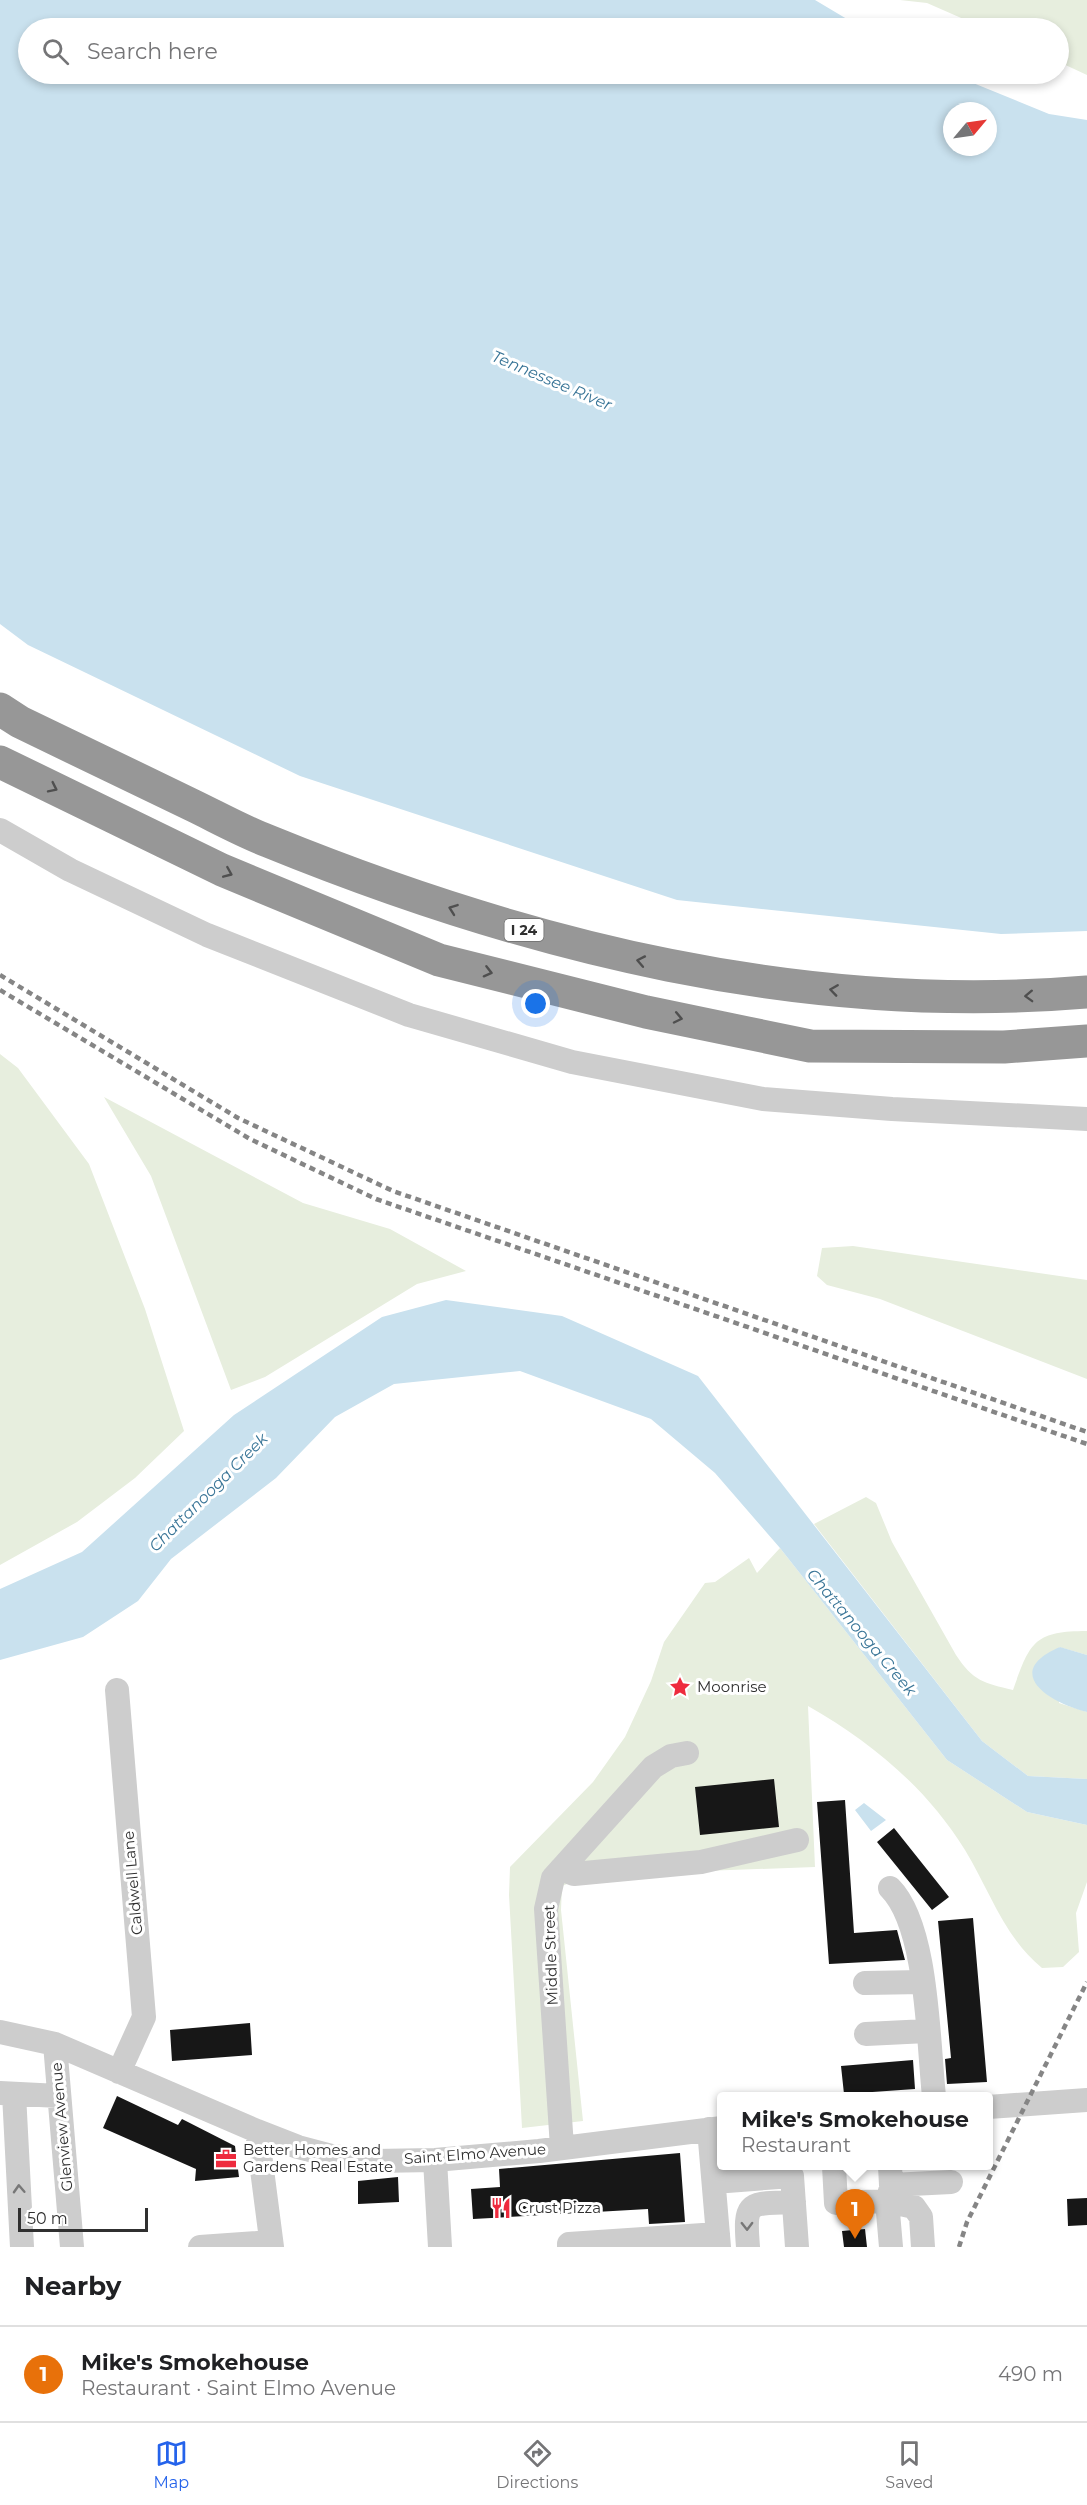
<!DOCTYPE html>
<meta charset="utf-8">
<style>
:root{--surface:#fff;--page:#f6f6f6;--text:#202124;--muted:#757577;--line:#e0e0e0;--accent:#2563eb}
body{margin:0;font-family:Montserrat,sans-serif;background:var(--page);color:var(--text)}
.compass{position:absolute;left:943px;top:102px;width:54px;height:54px;border-radius:50%;background:var(--surface);box-shadow:0 3px 9px #0003;rotate:61deg}
.scale{position:absolute;left:18px;bottom:15px;width:130px;box-sizing:border-box;padding-left:6px;border:3px solid #303030;border-top:0;font-size:16px;line-height:21px;white-space:nowrap;color:#303030;-webkit-text-stroke:4px #fff;paint-order:stroke}
.you{position:absolute;left:536px;top:1004px;width:21px;height:21px;margin:-15px;border:4px solid #fff;border-radius:50%;background:#1a73e8;box-shadow:0 0 0 9px #1a73e833}
.badge{display:grid;place-items:center;width:39px;height:39px;border-radius:50%;background:var(--accent);color:#fff;font-size:20px;font-weight:700}
.pin{position:absolute;translate:-50% -50px;filter:drop-shadow(0 2px 3px #0008)}
.pin::after{content:'';position:absolute;top:32px;width:21px;height:18px;background:inherit;clip-path:polygon(0 0,100% 0,50% 100%)}
.popup{position:absolute;left:717px;top:2092px;width:276px;height:78px;box-sizing:border-box;display:grid;place-content:center;border-radius:6px;background:var(--surface);filter:drop-shadow(0 2px 4px #0005);font-size:20px;white-space:nowrap;color:var(--muted)}
.popup b{font-size:22px;color:var(--text)}
.popup::after{content:'';position:absolute;left:50%;top:100%;margin-left:-12px;border:12px solid transparent;border-top-color:var(--surface)}
.list{margin:0;padding:0;list-style:none}
h2{display:flex;justify-content:space-between;align-items:center;height:78px;margin:0;padding:0 24px;font-size:26px}
h2 small{font-size:20px;font-weight:400;color:var(--muted)}
.list li{display:grid;grid-template-columns:39px 1fr auto;gap:18px;align-items:center;box-sizing:border-box;height:96px;padding:0 24px;border-top:2px solid var(--line)}
.list b{display:block;font-size:22px;white-space:nowrap}
.list p{margin:0;font-size:20px;white-space:nowrap;color:var(--muted)}
.list em{font-size:20px;font-style:normal;color:var(--muted)}
.icon{flex:none;width:33px;height:33px;fill:none;stroke:currentColor;stroke-width:2;stroke-linecap:round;stroke-linejoin:round}
.map{position:relative;flex:none;width:1087px;height:2247px;overflow:hidden}
.search{position:absolute;background:var(--surface);box-shadow:0 3px 9px #0003;left:18px;right:18px;top:18px;height:66px;display:flex;align-items:center;gap:15px;box-sizing:border-box;padding:0 21px;border-radius:33px;color:var(--muted);font-size:22px}
.sheet{height:174px;background:var(--surface)}
nav{display:flex;justify-content:space-around;align-items:center;box-sizing:border-box;height:84px;border-top:2px solid var(--line);background:var(--surface);font-size:16px;color:var(--muted)}
nav a{display:grid;justify-items:center;gap:3px}
nav .on{color:var(--accent)}
.map>svg:first-child{display:block}
</style>
<div class="map">
<svg width="1087" height="2247" viewBox="0 0 1087 2247">
<rect width="100%" height="100%" fill="#fff"/>
<path fill="#e7eede" d="M900 0H1087V75L1059 62 1058 28H984L927 3Z
M0 1054 18 1068 89 1164 145 1309 184 1431 135 1478 77 1522 0 1565Z
M104 1097 303 1203 390 1229 466 1271 417 1284 265 1377 231 1390 151 1176Z
M853 1246 1087 1280V1379L880 1299 827 1285 817 1276 822 1248Z
M866 1497 876 1503 892 1542 956 1655C973 1681 984 1683 1013 1690 1030 1643 1033 1631 1087 1631V1655L1059 1647V1703L1087 1712V1779L1028 1776 982 1741 814 1524Z
M780 1548 947 1760 1027 1812 1087 1825V1882L1076 1913 1079 1952 1063 1967 1042 1968C1004 1937 990 1891 965 1850 926 1787 871 1742 808 1706L815 1867 703 1871 577 1880 562 1886 561 1910 583 2121 522 2128 509 1895 510 1867 593 1782 625 1737 651 1681 664 1642 705 1583 715 1582 749 1558 757 1573Z"/>
<path fill="#c9e1ee" fill-rule="evenodd" d="M0 0H815L862 28H28V74H951L1049 114 1087 120V931L1001 934 677 900 300 776 28 645 0 624ZM952 111H988V147H952Z
M446 1300 562 1316 698 1376 982 1741 1028 1776 1087 1779V1825L1027 1812 947 1760 780 1548 715 1473 651 1419 520 1371 394 1384 335 1417 276 1478 171 1559 138 1601 83 1637 0 1660V1589L82 1552 234 1415 382 1317Z
M1060 1647 1087 1655V1712C1049 1703 1001 1672 1060 1647Z
M864 1803 886 1820 871 1831 855 1810Z"/>
<path fill="#171717" d="M774 1779 779 1827 700 1835 695 1787Z
M845 1800 854 1933 897 1930 905 1960 829 1964 817 1802Z
M894 1828 949 1897 932 1910 877 1842Z
M973 1918 987 2082 947 2084 945 2059 951 2058 938 1921Z
M250 2023 252 2055 172 2061 170 2030Z
M913 2060 915 2089 844 2094 841 2066Z
M117 2096 178 2125 182 2119 235 2146 239 2177 195 2181 196 2169 103 2128Z
M680 2153 685 2222 649 2224 648 2209 473 2219 471 2189 500 2187 499 2169Z
M398 2177 399 2202 358 2204V2181Z
M1087 2198V2225L1068 2226 1067 2199Z
M865 2229 867 2247H844L842 2231Z"/>
<g fill="none" stroke-linecap="round" stroke-linejoin="round">
<path stroke="#cdcdcd" stroke-width="24" d="M0 830 70 870 207 935 409 1015 572 1062 763 1099 892 1109 1087 1119
M117 1690 144 2017 119 2072
M561 1869 574 1874 701 1862 797 1840
M890 1888C928 1926 928 2042 934 2096
M865 1983 922 1982
M0 2032 55 2044 257 2131 298 2147 332 2156 373 2161 435 2160 539 2151 722 2128
M866 2034 927 2031
M55 2044 72 2247
M0 2093 59 2096
M14 2094 22 2247
M988 2107 1087 2100
M709 2129 719 2247
M257 2131 272 2247
M562 2147 546 1909 553 1878 653 1767 671 1756 687 1753
M435 2160 440 2247
M834 2166 836 2203 887 2201 914 2207 921 2217 923 2247
M890 2166 891 2185 951 2182
M714 2182 792 2176 797 2247
M891 2188 887 2201 891 2247
M200 2247 271 2242
M569 2247V2244L718 2234
M748 2247C744 2199 749 2204 794 2202"/>
<path stroke="#979797" stroke-width="33" d="M0 709 20 722C78 750 135 778 192 805 217 817 242 831 268 841 528 947 805 1016 1087 992
M0 762 222 870 439 960 646 1012 810 1046 1004 1047 1087 1041"/>
<path stroke="#858585" stroke-width="4.5" stroke-dasharray="6 4.5" stroke-linecap="butt" d="M0 975 238 1118 393 1191 1087 1432
M0 990 250 1139 376 1199 1087 1444
M959 2247 967 2222 1087 1982"/>
</g>
<defs><path id="oneway-chevron" d="M-2-3.5L2.5 0L-2 3.5" fill="none" stroke-width="1.6" stroke-linecap="round" stroke-linejoin="round" transform="scale(1.5)"/></defs>
<g stroke="#4f4f4f">
<use href="#oneway-chevron" transform="translate(53 788) rotate(26)"/>
<use href="#oneway-chevron" transform="translate(228 873) rotate(23)"/>
<use href="#oneway-chevron" transform="translate(453 909) rotate(-160)"/>
<use href="#oneway-chevron" transform="translate(641 961) rotate(-169)"/>
<use href="#oneway-chevron" transform="translate(488 972) rotate(14)"/>
<use href="#oneway-chevron" transform="translate(834 990) rotate(-172)"/>
<use href="#oneway-chevron" transform="translate(1029 996) rotate(178)"/>
<use href="#oneway-chevron" transform="translate(678 1018) rotate(12)"/>
</g>
<g stroke="#777">
<use href="#oneway-chevron" transform="translate(19 2189) rotate(-93)"/>
<use href="#oneway-chevron" transform="translate(747 2226) rotate(89)"/>
</g>
<defs>
<symbol id="sight-bare" viewBox="-9 -9 18 18"><path d="M0-6L1.8-2.2L6-1.7L2.9 1.2L3.7 5.4L0 3.3L-3.7 5.4L-2.9 1.2L-6-1.7L-1.8-2.2Z" fill="#ee2b3e" stroke="#fff" stroke-width="2.5" paint-order="stroke"/></symbol>
<symbol id="office-bare" viewBox="-9 -9 18 18"><path d="M-6-3h4V-5.5h4V-3h4V5H-6ZM-1-4.5V-3h2v-1.5ZM-6 0V1H6V0Z" fill="#ee2b3e" stroke="#fff" stroke-width="2.5" paint-order="stroke"/></symbol>
<symbol id="restaurant-bare" viewBox="-9 -9 18 18"><path d="M-5-6h1v4h1v-4h1v4h1v-4h1v5L-1.5 .5V6h-2V.5L-5-1ZM5-6V6H3V1.5H1.5Q1.5-4 5-6Z" fill="#ee2b3e" stroke="#fff" stroke-width="2.5" paint-order="stroke"/></symbol>
</defs>
<g fill-rule="evenodd">
<use href="#sight-bare" x="665" y="1672" width="30" height="30"/>
<use href="#office-bare" x="211" y="2144" width="30" height="30"/>
<use href="#restaurant-bare" x="486" y="2193" width="30" height="30"/>
</g>
<g text-anchor="middle" stroke-width="6" stroke-linejoin="round" paint-order="stroke">
<rect fill="#fff" stroke="#6e6e6e" stroke-width="1.5" x="504.5" y="919" width="39" height="22" rx="4.5"/>
<g font-size="14" font-weight="bold" fill="#303030">
<text x="524" y="935">I 24</text>
</g>
<g font-size="15" fill="#303030" stroke="#fff" text-anchor="start">
<text x="697" y="1692">Moonrise</text>
<text x="243" y="2155">Better Homes and<tspan x="243" dy="17">Gardens Real Estate</tspan></text>
<text x="518" y="2213">Crust Pizza</text>
</g>
<g font-size="15" fill="#303030" stroke="#fff">
<text transform="translate(133 1883) rotate(-95)" y="5">Caldwell Lane</text>
<text transform="translate(551 1955) rotate(-92)" y="5">Middle Street</text>
<text transform="translate(62 2127) rotate(-95)" y="5">Glenview Avenue</text>
<text transform="translate(475 2154) rotate(-4)" y="5">Saint Elmo Avenue</text>
</g>
<g font-size="16" font-style="italic" fill="#397597" stroke="#fff">
<text transform="translate(552 380) rotate(23)" y="6">Tennessee River</text>
<text transform="translate(208 1492) rotate(-45)" y="6">Chattanooga Creek</text>
<text transform="translate(862 1632) rotate(50)" y="6">Chattanooga Creek</text>
</g>
</g>
</svg>
<svg class="compass" viewBox="-18 -18 36 36"><path d="M0-13l5 13h-10z" fill="#e53935"/><path d="M0 13l5-13h-10z" fill="#757577"/></svg>
<div class="scale">50 m</div>
<div class="you"></div>
<div class="pin badge" style="left:855px;top:2239px;background:#e8710a">1</div>
<div class="popup"><b>Mike's Smokehouse</b>Restaurant</div>
<div class="search"><svg class="icon" aria-label="search" viewBox="0 0 24 24"><circle cx="10" cy="10" r="6"/><path d="M15 15l6 6"/></svg>Search here</div>
</div>
<section class="sheet">
<h2>Nearby<small></small></h2>
<ul class="list">
<li><span class="badge" style="background:#e8710a">1</span><div><b>Mike's Smokehouse</b><p>Restaurant · Saint Elmo Avenue</p></div><em>490 m</em></li>
</ul>
</section>
<nav>
<a class="on"><svg class="icon" aria-label="map" viewBox="0 0 24 24"><path d="M3 6l6-2 6 2 6-2v14l-6 2-6-2-6 2zM9 4v14M15 6v14"/></svg>Map</a>
<a><svg class="icon" aria-label="directions" viewBox="0 0 24 24"><path d="M12 3l9 9-9 9-9-9zM9 14v-3h6M13 9l2 2-2 2"/></svg>Directions</a>
<a><svg class="icon" aria-label="saved" viewBox="0 0 24 24"><path d="M7 4h10v16l-5-4-5 4z"/></svg>Saved</a>
</nav>
